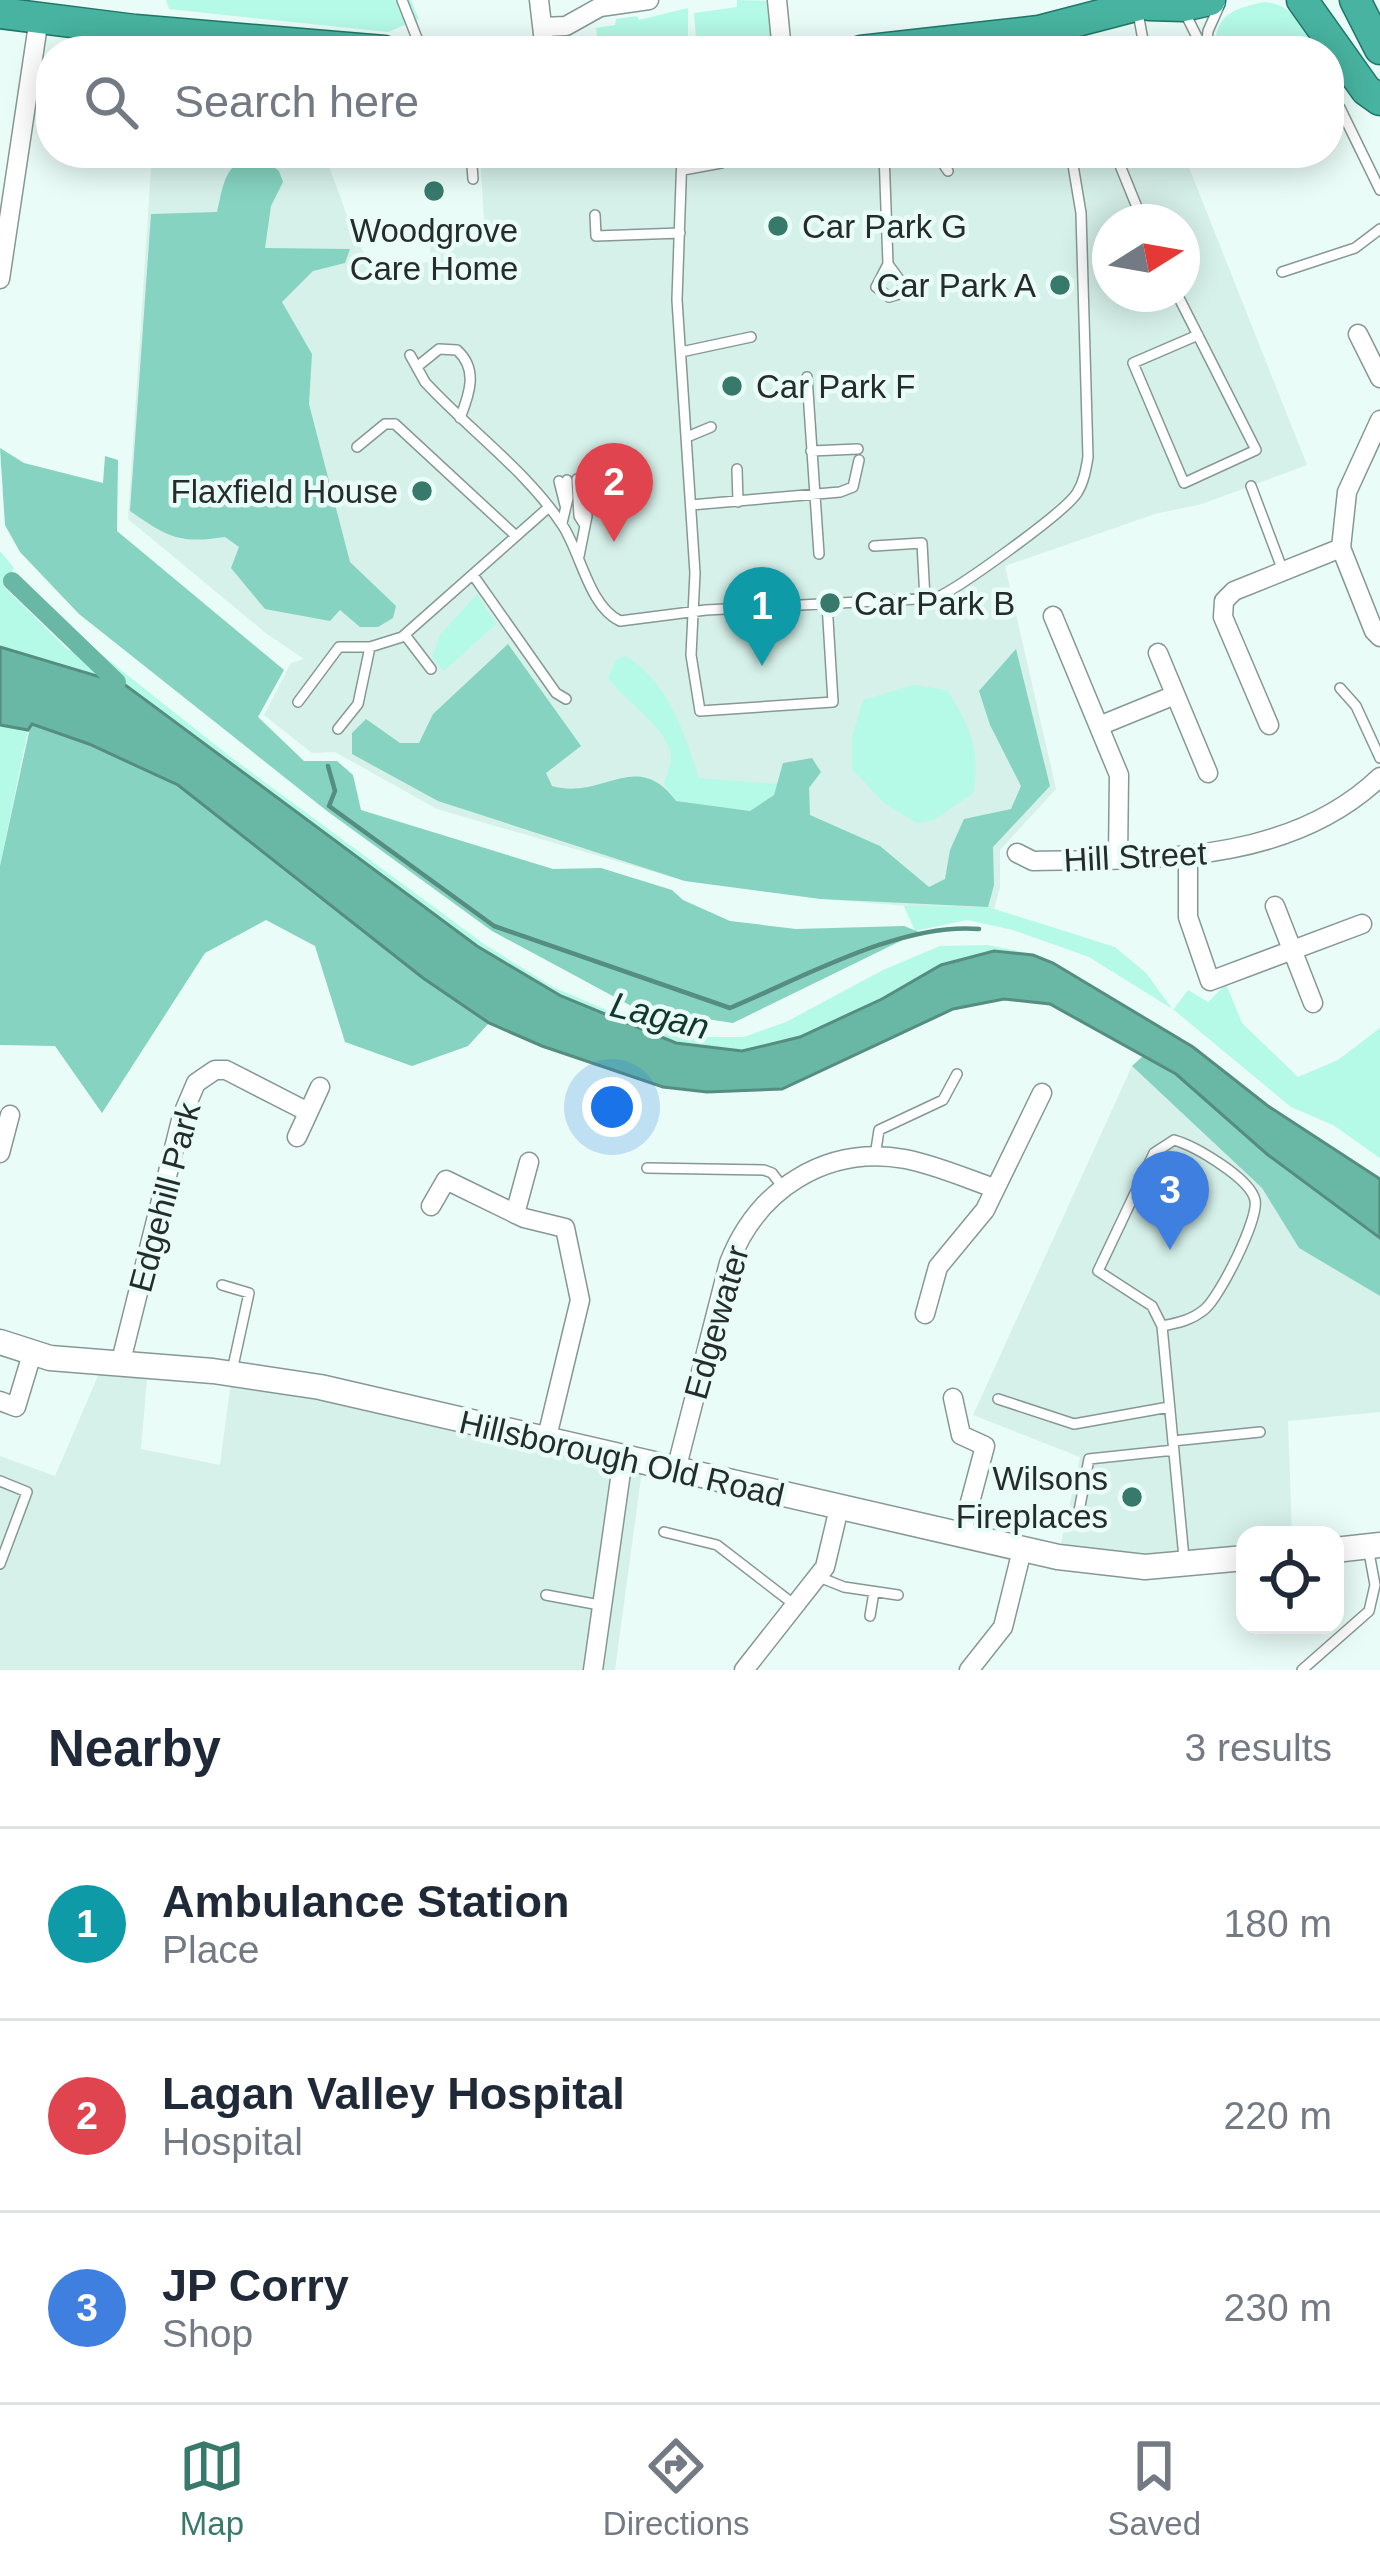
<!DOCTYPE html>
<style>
:root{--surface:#fff;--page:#f2f2f3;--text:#1f2937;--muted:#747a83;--line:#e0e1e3;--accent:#377a6b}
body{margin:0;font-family:Helvetica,sans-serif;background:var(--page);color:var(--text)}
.controls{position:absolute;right:36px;bottom:36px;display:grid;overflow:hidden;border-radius:24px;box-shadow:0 6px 30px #0003}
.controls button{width:108px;height:108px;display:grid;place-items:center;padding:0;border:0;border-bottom:3px solid var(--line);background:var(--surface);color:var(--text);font:60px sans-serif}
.compass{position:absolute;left:1092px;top:204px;width:108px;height:108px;border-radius:50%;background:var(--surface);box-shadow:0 6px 30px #0003;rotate:79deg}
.you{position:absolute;left:612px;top:1107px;width:42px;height:42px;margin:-30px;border:9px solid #fff;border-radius:50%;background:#1a73e8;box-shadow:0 0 0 18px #1a73e833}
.badge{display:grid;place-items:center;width:78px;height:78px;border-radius:50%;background:var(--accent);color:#fff;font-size:39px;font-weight:700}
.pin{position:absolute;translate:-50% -99px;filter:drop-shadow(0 3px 6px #0008)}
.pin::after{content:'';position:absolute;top:63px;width:42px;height:36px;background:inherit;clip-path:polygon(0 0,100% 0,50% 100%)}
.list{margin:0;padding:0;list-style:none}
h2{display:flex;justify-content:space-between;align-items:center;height:156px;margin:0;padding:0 48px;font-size:51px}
h2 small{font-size:39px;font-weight:400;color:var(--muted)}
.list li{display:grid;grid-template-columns:78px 1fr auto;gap:36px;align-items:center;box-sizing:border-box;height:192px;padding:0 48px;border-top:3px solid var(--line)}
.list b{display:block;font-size:45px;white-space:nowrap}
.list p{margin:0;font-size:39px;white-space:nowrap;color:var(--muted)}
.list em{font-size:39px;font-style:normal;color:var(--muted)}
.icon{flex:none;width:66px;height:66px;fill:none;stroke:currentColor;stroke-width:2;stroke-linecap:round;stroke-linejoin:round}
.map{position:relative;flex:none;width:1380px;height:1670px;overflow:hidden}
.search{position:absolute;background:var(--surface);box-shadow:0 6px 30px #0003;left:36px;right:36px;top:36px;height:132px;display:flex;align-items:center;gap:30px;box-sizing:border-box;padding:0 42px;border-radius:48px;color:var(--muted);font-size:45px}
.sheet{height:732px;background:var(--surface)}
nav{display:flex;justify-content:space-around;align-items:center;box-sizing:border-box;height:168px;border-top:3px solid var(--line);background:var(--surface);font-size:33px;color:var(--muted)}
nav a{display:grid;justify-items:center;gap:6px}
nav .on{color:var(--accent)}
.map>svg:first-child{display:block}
</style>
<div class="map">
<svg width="1380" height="1670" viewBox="0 0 1380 1670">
<rect width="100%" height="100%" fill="#e9fcf7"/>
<path fill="#d6f1ea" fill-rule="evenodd" d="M152 153H324L351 226 374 274 431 261 429 236 484 220 480 153H1204L1186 160 1307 465 1202 504 1155 514 1005 566 1056 789 1000 850V887L993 913 821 899 685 881 437 809 335 752 312 753 264 715 291 663 304 659 267 634 128 519ZM1110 222H1182V294H1110Z
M1132 1066 1262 1188 1299 1248 1380 1296V1412L1288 1421 1292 1535H1245V1558L1058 1557 1080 1457 973 1415Z
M103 1364 148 1367 141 1449 220 1465 232 1373 643 1463 615 1670H0V1456L55 1476Z"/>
<path fill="#b5f9e7" d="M166 0H411L419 19 388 32 169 9Z
M737 0 771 1 776 38 696 39 694 13 737 7Z
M1265 2C1292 4 1304 27 1319 47L1306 51H1216C1212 15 1235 8 1265 2Z
M688 8V42L598 41 596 28 615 25 616 19 637 16 639 20Z
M0 551 14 568 4 587 68 650 102 655 228 755 484 944 553 987 604 1009 702 1037H744L786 1022 883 970 940 946 987 945 1033 954 993 951 941 965 882 999 800 1037 742 1051 673 1042 609 1018 528 980 447 925 124 684 4 648 0 644Z
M477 594 496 624 444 671 432 658 440 635Z
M626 656C669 683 684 732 699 778L777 784 774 795 750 811 676 801 664 784C666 775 672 764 671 755 666 726 625 702 608 678L616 660Z
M913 685 947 690C970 726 981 751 973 793L934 820 917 823 883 802 852 769V737L863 700Z
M0 723 28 730 0 866Z
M904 906 988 907 1115 947 1146 973 1173 1010 1188 990 1208 1002 1226 984 1242 1023 1298 1077 1338 1060 1380 1028V1158L1333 1125 1291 1107 1174 1010 1089 957 1013 930 967 920 915 931Z"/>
<path fill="#85d3c0" d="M261 158 279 171 283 182 271 206 265 248 350 249 345 263 313 271 282 302 312 354 309 404 350 562 396 606 393 618 378 627H360L340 610 330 621 265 609 231 568 239 547 225 537C178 544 168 537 130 511L151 214 217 212C224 183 225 157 261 158Z
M0 448 24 463 103 483 105 456 118 460 117 531 284 670 258 717 304 761H337L353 775 361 810 553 869 601 868 672 890 683 900 730 921 796 929 904 926 919 932 733 1023 635 1008 492 931 327 811 79 614 20 552 5 525Z
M508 644 581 746 546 773 552 786C601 801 637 747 676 801L750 811 774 795 783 763 812 758 821 772 809 788 810 815 880 846 929 887 945 879 950 850 964 819 1011 809 1021 786 990 725 979 691 1016 649 1050 786 993 847 994 885 988 907 821 899 685 881 438 801 352 754V733L366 719 400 743H419L433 714Z
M31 723 89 744 178 785 423 978 489 1023 468 1046 412 1066 345 1042 315 946 266 920 205 953 102 1113 55 1046 0 1045V866Z
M1143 1056 1176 1074 1268 1155 1380 1238V1296L1299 1248 1262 1188 1132 1066Z"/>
<path fill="#69b7a5" stroke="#558d80" stroke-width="3" d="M0 647 124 684 477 946 561 996 676 1043 742 1051 800 1037 882 999 941 965 994 951 1033 955 1053 963 1193 1047 1268 1106 1380 1179V1238L1268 1155 1176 1074 1050 1004 1004 999 953 1009 782 1089 707 1092 663 1087 542 1046 489 1023 423 978 178 785 89 744 32 724 28 730 0 725Z"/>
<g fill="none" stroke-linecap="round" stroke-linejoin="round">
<path stroke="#558d80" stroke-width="4.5" d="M328 766 335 791 329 806 494 926 730 1008C802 978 901 922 979 929"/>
<path stroke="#69b7a5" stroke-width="18" d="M12 581 117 682"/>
<defs>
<path id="service" d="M402 0 422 51
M1138 13 1145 51
M1185 13 1204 51
M1071 30 1076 51
M1206 50 1208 31 1220 4
M1329 111 1340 108 1380 190
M471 153 473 179
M682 153 677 300 695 573 691 655 700 711 833 702 827 603
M884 153 888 264
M936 153 948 171
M1115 153 1143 222
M683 161 802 159 819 153
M683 170 721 163
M595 215 596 236 680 233
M888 264 904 286 899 294 889 297 876 287Z
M1282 272 1355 248 1380 229
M1177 294 1256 450 1184 483 1133 363 1198 335
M681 352 751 337
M410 355 425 382C469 430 527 471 563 526 581 554 589 606 620 621L706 610 936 598C959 588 1064 513 1077 493 1084 482 1086 469 1088 457L1081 213 1071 153
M418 366 439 349 457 350C478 369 470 393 460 418
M807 377 819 554
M687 437 711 427
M357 447 385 424H395L516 536
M811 451 858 449
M737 469 738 502
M577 479 579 516 584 524
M559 481 565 505
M1251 486 1283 571
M691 505 840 492 853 487 859 460
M562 523 568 498 567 480
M874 546 922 543 925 599
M579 556 587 516 584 479
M473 575 556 693 566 699
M405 635 431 669
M1340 688 1356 706 1380 758
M298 702 339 647H370L402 637 549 507
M338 729 358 704 370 647
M875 1156 879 1130 943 1100 957 1074
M647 1168 764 1170 772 1173 782 1186
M222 1285 249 1293 232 1371
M1162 1326C1178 1323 1192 1320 1205 1309 1220 1296 1259 1219 1255 1200 1250 1178 1195 1146 1174 1140L1154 1153 1098 1271 1152 1306 1162 1326 1184 1558
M998 1399 1074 1424 1169 1407
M1173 1441 1260 1432
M0 1481 27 1492 0 1564
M1079 1511 1089 1459 1174 1450
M664 1532 717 1545 796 1606
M819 1577 844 1587 898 1595
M546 1595 605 1606
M870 1616 874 1592
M1302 1670 1369 1611 1375 1585 1368 1547"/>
<path id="minor" d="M539 0 545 51
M777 0 782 51
M543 27 566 26 600 7 649 0
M0 279 39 18
M1358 334 1380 378
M1380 420 1347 492 1341 548 1374 631 1380 637
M1053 616 1119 775 1118 859
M1158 653 1208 773
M1269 725 1223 617 1224 601 1234 591 1341 548
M1099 726 1175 695
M1017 853 1033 861C1151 859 1288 865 1380 777
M1188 857V917L1210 981 1362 924
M1275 906 1313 1003
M297 1137 320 1087
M0 1153 10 1115
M431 1206 446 1180 524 1218 565 1228 580 1300 546 1441
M515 1214 529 1162
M925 1314 938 1267 985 1210 1042 1093
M120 1365 182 1116 196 1083 215 1070H226L308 1112
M953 1398 961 1435 985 1446 961 1536
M0 1401 16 1407 32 1354
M676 1470 729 1263C757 1190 825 1145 905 1159 936 1165 965 1178 994 1188
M593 1670 623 1458
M744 1670 825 1567 839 1508
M969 1670 1003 1627 1022 1550"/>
<path id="tertiary" d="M0 1342 50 1358 213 1371 320 1387 1058 1557 1145 1567 1245 1558
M1335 1550 1380 1545"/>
<path id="trunk" d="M1302 0 1366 90 1380 100
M1355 0 1380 49
M1149 5 1183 6 1210 0
M0 13 135 30 384 51
M861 51 1039 31 1158 0"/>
</defs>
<use href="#service" stroke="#879893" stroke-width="12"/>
<use href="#minor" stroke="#879893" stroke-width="21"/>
<use href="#tertiary" stroke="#879893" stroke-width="27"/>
<use href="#trunk" stroke="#1e7768" stroke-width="33"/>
<use href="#service" stroke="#fff" stroke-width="9"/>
<use href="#minor" stroke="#fff" stroke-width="18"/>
<use href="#tertiary" stroke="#fff" stroke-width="24"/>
<use href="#trunk" stroke="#48b3a0" stroke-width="30"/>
</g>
<g fill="#377a6b" stroke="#e9fcf7" stroke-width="4.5">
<circle cx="434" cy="191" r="12"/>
<circle cx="778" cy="226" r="12"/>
<circle cx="1060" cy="285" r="12"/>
<circle cx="732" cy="386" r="12"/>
<circle cx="422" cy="491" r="12"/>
<circle cx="830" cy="603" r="12"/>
<circle cx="1132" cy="1497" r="12"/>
</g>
<g text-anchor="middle" stroke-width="9" stroke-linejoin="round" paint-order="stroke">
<g font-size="33" fill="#252c2a" stroke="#e9fcf7" text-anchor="start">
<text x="802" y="238">Car Park G</text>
<text x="434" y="242" text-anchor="middle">Woodgrove<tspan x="434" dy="38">Care Home</tspan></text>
<text x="1036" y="297" text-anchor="end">Car Park A</text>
<text x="756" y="398">Car Park F</text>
<text x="398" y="503" text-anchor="end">Flaxfield House</text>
<text x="854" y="615">Car Park B</text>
<text x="1108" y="1490" text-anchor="end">Wilsons<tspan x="1108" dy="38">Fireplaces</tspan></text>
</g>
<g font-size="33" fill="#252c2a" stroke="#e9fcf7">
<text transform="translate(1135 856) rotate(-3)" y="12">Hill Street</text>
<text transform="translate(164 1197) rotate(-75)" y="12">Edgehill Park</text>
<text transform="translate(716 1322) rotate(-74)" y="12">Edgewater</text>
<text transform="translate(622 1458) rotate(13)" y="12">Hillsborough Old Road</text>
</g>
<g font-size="36" font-style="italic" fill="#12372f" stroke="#e9fcf7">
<text transform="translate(660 1015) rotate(14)" y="13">Lagan</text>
</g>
</g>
</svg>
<div class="controls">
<button><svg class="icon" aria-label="locate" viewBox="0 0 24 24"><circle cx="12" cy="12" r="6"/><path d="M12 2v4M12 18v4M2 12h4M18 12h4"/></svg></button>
</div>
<svg class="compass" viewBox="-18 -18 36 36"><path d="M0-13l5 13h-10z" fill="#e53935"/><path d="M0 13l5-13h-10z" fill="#747a83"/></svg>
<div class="you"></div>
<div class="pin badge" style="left:762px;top:666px;background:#0f9aa8">1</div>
<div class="pin badge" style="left:614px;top:542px;background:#e0444e">2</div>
<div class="pin badge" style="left:1170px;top:1250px;background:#3f7fe0">3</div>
<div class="search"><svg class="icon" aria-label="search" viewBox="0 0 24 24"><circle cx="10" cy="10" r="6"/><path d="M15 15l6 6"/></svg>Search here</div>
</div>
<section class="sheet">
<h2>Nearby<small>3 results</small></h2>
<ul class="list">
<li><span class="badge" style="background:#0f9aa8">1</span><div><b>Ambulance Station</b><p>Place</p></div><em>180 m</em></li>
<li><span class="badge" style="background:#e0444e">2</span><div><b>Lagan Valley Hospital</b><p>Hospital</p></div><em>220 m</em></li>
<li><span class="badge" style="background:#3f7fe0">3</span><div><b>JP Corry</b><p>Shop</p></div><em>230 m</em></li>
</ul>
</section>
<nav>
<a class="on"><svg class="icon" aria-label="map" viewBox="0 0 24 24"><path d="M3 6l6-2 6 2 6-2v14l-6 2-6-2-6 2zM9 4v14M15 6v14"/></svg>Map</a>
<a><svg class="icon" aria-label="directions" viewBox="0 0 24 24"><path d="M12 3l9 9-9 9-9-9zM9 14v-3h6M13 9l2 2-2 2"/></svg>Directions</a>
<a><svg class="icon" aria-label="saved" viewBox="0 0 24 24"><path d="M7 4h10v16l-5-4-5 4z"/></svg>Saved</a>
</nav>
